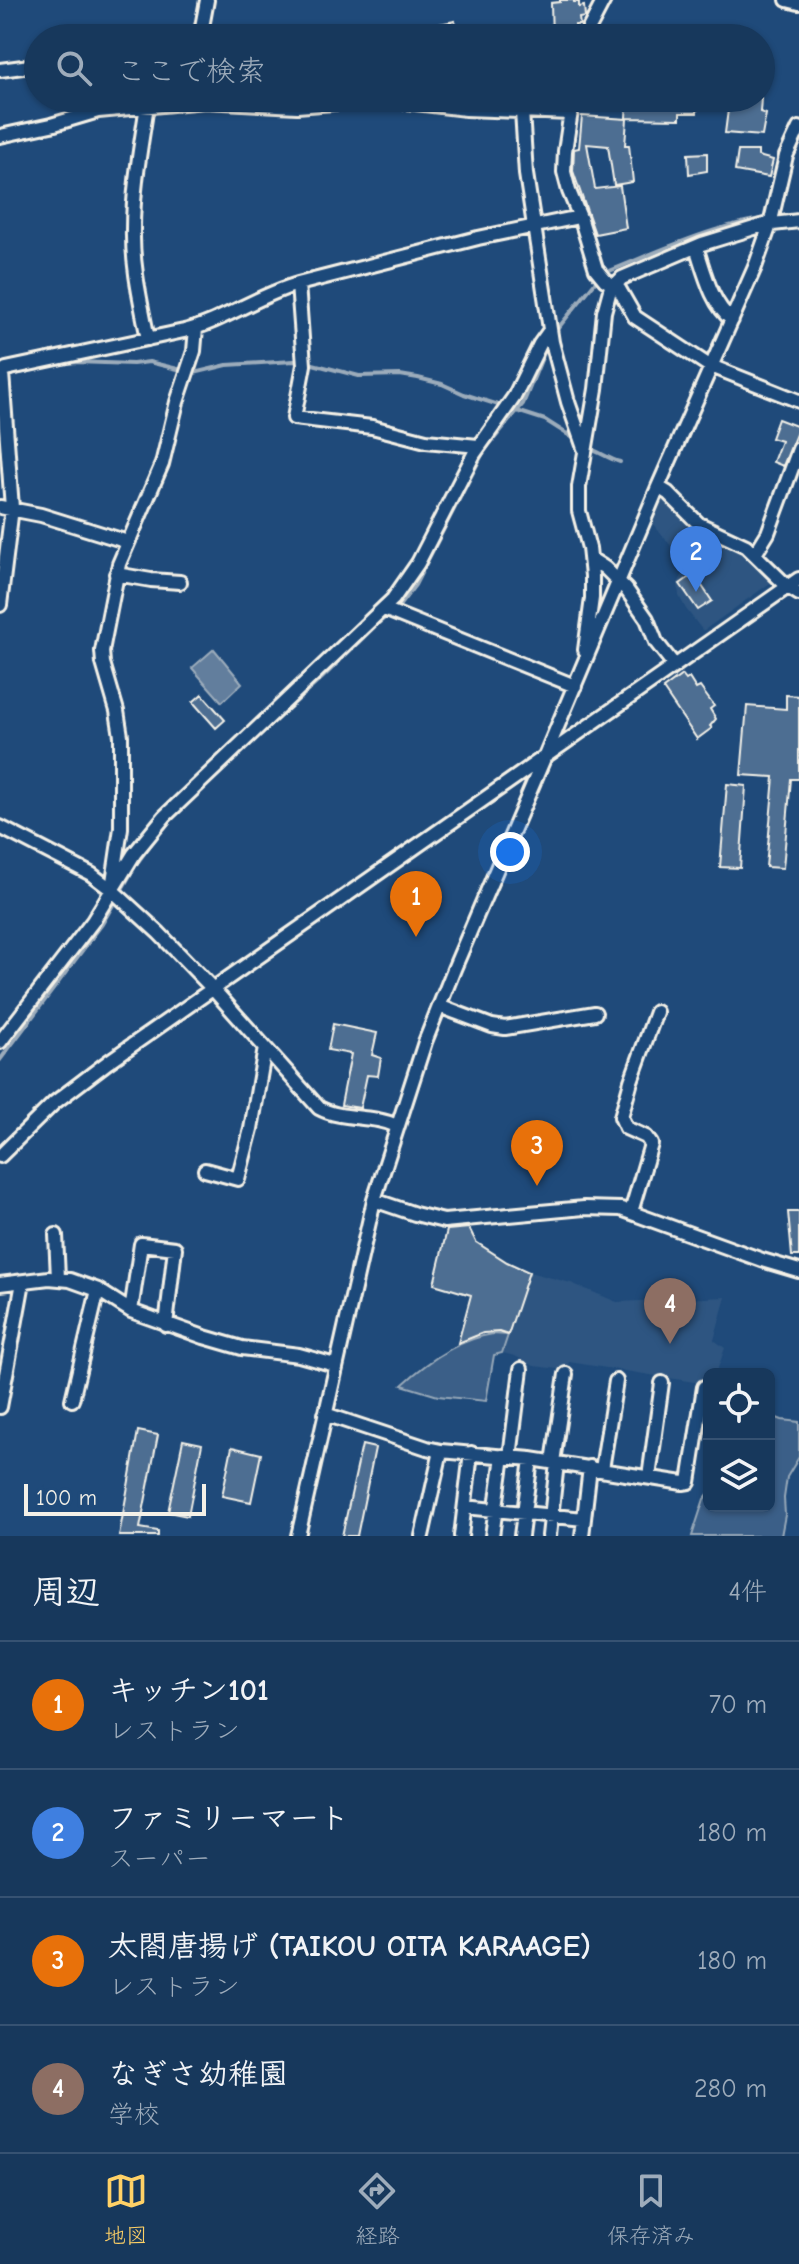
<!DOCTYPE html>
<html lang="ja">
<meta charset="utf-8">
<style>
:root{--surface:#17385c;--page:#244365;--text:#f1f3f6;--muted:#9eacbb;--line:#365272;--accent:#ffd166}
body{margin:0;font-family:"Comic Neue","Klee One",sans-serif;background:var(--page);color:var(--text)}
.controls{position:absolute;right:24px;bottom:24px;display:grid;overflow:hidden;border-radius:12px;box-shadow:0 2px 6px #0004}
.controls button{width:72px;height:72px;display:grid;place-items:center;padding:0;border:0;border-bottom:2px solid var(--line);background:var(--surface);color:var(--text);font:40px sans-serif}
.scale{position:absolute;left:24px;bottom:20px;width:182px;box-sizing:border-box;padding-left:8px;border:4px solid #f4f1e8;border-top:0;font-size:22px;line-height:28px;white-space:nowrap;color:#f4f1e8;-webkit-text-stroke:6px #1f4a7a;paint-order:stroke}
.you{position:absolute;left:510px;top:852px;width:28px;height:28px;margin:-20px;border:6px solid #fff;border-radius:50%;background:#1a73e8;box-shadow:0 0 0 12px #1a73e833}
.badge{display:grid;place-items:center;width:52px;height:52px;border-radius:50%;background:var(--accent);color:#fff;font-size:26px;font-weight:700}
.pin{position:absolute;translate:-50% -66px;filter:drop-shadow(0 2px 4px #0008)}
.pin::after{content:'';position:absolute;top:42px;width:28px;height:24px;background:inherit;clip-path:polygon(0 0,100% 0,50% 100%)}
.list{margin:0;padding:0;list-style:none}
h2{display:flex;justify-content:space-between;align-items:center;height:104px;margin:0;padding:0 32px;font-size:34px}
h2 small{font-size:26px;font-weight:400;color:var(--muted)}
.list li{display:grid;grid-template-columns:52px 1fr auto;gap:24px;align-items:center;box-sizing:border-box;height:128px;padding:0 32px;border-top:2px solid var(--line)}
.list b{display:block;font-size:30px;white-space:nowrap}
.list p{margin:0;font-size:26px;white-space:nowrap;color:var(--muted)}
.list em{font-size:26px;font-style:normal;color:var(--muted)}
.icon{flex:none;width:44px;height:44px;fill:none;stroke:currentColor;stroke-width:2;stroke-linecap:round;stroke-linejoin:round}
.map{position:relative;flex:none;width:799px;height:1536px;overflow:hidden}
.search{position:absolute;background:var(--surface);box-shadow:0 2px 6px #0004;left:24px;right:24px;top:24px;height:88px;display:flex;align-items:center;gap:20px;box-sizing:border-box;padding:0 28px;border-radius:44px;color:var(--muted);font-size:30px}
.sheet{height:616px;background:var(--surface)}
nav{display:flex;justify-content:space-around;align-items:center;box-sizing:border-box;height:112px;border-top:2px solid var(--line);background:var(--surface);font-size:22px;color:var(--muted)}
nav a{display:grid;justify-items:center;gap:4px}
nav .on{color:var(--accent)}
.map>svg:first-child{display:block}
</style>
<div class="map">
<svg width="799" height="1536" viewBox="0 0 799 1536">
<rect width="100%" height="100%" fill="#1f4a7a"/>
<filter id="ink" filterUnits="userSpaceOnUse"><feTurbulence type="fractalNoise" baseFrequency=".0125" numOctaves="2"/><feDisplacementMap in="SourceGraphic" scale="16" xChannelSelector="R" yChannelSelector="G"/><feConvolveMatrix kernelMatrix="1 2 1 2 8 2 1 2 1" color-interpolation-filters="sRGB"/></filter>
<g filter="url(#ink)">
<path fill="#2d5581" d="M663 492 743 551 773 581 703 631 686 609 679 596 678 584 687 565 651 522Z
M529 1272 571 1283 617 1302 726 1297 714 1340 725 1348 716 1374H709V1381L694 1382 569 1362 566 1370 534 1366 515 1356 502 1353Z"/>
<path fill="#3a5f88" stroke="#97a8b8" stroke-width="2" d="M493 1334 508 1335 502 1353 494 1355 486 1401 438 1396 402 1385C427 1362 458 1339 493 1334Z
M769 1415 782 1420 799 1422V1457L787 1477 784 1498 785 1515 781 1536H692L704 1499 709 1493V1506H769Z"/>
<path fill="#627e9d" stroke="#9cacbb" stroke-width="2" d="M214 649 242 683 222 702 192 668Z"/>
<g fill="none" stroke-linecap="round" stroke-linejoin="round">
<path stroke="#9cacbb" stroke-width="4" d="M555 332 596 281 607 272C669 247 731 217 799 215
M53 365 76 362 133 364 149 362 194 373 227 365 294 361 309 363 359 376 400 375 418 378 442 384 464 394 505 407
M6 376 36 369
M517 411 523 404 548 343
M588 448C600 452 609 459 620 462
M221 770 322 678 375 626 399 606 415 585 484 451 517 411 545 420 578 441
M0 1060 102 924 137 863 159 833"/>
</g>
<path fill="#4d6e92" stroke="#f4f1e8" stroke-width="2" d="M560 0H574V2H579V7L584 6 585 17 579 18 580 25H575V38H552L551 3 560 2Z
M455 21 458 38H430L428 26Z
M627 98H698L697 113H680V119L626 118Z
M733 98H761L760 112 766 114 762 136 725 133 729 102 732 103Z
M582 116 627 119 625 145H629L633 182 614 185 608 146 587 144 595 189 620 186 626 228 595 234 573 171 574 149 579 148Z
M738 151H758V156L773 160 769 177 735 171Z
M707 153V171L689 174 688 154Z
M778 419 799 427 783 466 773 462 781 441 771 438Z
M694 574 712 601 698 610 680 584Z
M682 675 686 680 689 678 696 689 700 687 714 706 710 709 716 719 710 726 712 728 697 739 663 689Z
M202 694 225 720 216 728 193 702Z
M786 695 799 696V779H791L783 868 766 867 774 777 741 775 747 706 786 709Z
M727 784 746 786 740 868 720 867Z
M333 1024 377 1033 372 1055 381 1058 378 1076 367 1075 360 1108 341 1105 351 1054 328 1050Z
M788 1212H799V1256H792Z
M469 1228 476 1242 507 1262 529 1272 508 1335 499 1332 483 1333 458 1343 471 1295 434 1284 447 1230Z
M138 1431 158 1435 140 1528 158 1531V1536H119Z
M183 1440 202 1444 188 1516 168 1512Z
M362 1445 375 1448 357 1536H342Z
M232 1447 261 1454 251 1502 222 1496Z"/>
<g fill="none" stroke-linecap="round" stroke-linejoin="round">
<defs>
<path id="minor" d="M787 0 799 3
M200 38 207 0
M584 38 604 0
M0 70 38 65
M573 98 565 151 564 172 569 191 581 220 596 269 605 280 619 289 635 317 711 367
M147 105C141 146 133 187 133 229 132 266 141 303 148 339
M522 111 526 174 552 342 568 402 584 448
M0 136 51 125 98 111 205 101 297 106 382 99 466 109 571 113
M696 247C704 270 711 304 732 320
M298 284 304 365 294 418 372 427 426 441 478 446
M711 366 799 401
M658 487 668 493 699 524 746 546 788 587 799 594
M0 507 41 515 128 542
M755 554 768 533 799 449
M591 559 605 568 626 589 647 619 656 642 675 666
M116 574 151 580 180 582
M0 605 12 508 2 373 6 369 184 331C224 321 258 295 298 284L478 238 579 217
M384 609 575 686
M585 650 592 598V576L589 548 579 511V487L596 389 604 312 610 290 622 278 702 244 764 225 799 221
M0 827 91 874 112 890 159 933 213 989 319 1108C343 1121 372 1114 397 1126
M113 882 121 828V736L117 711 103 663 102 651 119 564 162 464 177 402 194 351 196 328
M439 1006 492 1026 505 1028 595 1013
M0 1042 93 921 134 854 165 816 393 599 418 563 474 454 514 397 540 344 550 330
M0 1156 54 1103 108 1062 799 579
M205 1170 238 1179 251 1129 265 1048
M374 1200 415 1214 444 1221 584 1208 621 1209 762 1260 799 1271
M631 1212 651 1144 646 1137 626 1128 621 1117 631 1081 656 1012
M56 1235 58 1278
M0 1284 49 1278 70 1280 98 1290 131 1311 204 1337 242 1348 299 1355 335 1365
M131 1311 141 1244 175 1248 166 1325
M72 1400 98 1290
M0 1407 23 1282
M325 1414 427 1448 441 1451 531 1459 683 1483 689 1482 704 1387
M510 1457 521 1369
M553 1462 566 1374
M602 1469 616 1381
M649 1477 662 1383
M465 1507 584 1519
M298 1536 374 1200 425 1042 454 969 545 756 658 487 755 267 770 225 786 156 799 128
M422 1536 441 1451
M461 1536 471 1453
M492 1536 503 1456
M521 1536 531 1459
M549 1536 557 1463
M582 1536 590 1467"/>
</defs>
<use href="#minor" stroke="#f4f1e8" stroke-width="18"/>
<use href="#minor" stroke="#1f4a7a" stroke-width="12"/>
</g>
</g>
</svg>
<div class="controls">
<button><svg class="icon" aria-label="locate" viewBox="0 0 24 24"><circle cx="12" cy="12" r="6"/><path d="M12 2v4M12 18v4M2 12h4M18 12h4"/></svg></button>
<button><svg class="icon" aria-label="layers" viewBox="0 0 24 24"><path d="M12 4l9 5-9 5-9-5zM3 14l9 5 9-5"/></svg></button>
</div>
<div class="scale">100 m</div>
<div class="you"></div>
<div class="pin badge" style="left:416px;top:937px;background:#e8710a">1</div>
<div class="pin badge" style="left:696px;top:592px;background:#3f7fe0">2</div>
<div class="pin badge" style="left:537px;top:1186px;background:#e8710a">3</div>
<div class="pin badge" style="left:670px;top:1344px;background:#8d6e63">4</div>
<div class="search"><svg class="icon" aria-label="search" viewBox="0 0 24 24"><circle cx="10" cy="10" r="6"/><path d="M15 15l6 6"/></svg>ここで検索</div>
</div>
<section class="sheet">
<h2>周辺<small>4件</small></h2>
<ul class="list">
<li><span class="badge" style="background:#e8710a">1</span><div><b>キッチン101</b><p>レストラン</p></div><em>70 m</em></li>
<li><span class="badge" style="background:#3f7fe0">2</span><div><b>ファミリーマート</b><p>スーパー</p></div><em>180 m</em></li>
<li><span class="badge" style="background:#e8710a">3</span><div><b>太閤唐揚げ (TAIKOU OITA KARAAGE)</b><p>レストラン</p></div><em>180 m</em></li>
<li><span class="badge" style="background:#8d6e63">4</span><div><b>なぎさ幼稚園</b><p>学校</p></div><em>280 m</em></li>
</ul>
</section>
<nav>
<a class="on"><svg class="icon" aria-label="map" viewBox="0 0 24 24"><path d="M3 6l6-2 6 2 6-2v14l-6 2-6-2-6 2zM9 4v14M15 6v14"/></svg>地図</a>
<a><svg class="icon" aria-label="directions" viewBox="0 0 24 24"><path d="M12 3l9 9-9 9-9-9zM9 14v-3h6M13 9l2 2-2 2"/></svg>経路</a>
<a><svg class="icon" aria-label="saved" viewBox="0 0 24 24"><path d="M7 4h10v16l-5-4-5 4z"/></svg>保存済み</a>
</nav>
